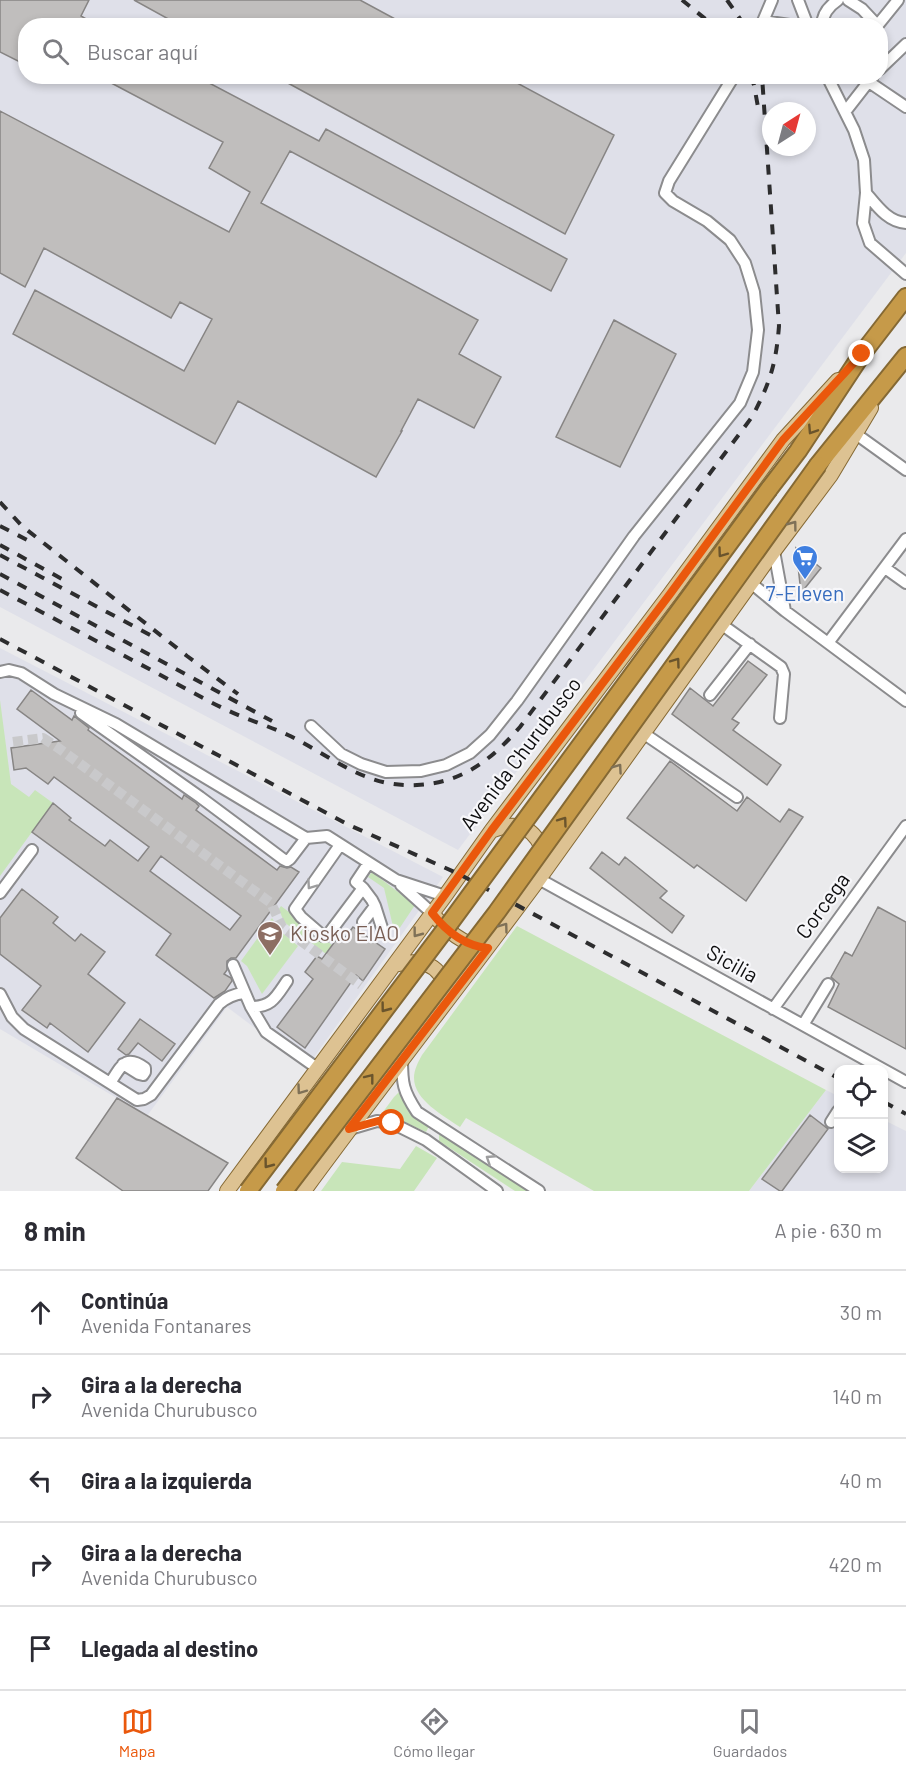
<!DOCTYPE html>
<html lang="es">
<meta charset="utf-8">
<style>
:root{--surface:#fff;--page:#f2f2f3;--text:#2b2b33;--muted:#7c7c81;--line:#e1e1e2;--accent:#ea580c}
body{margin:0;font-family:Barlow,sans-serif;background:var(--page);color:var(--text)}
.controls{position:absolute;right:18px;bottom:18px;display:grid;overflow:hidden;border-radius:12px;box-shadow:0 3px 9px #0003}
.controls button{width:54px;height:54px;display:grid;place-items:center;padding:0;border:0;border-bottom:2px solid var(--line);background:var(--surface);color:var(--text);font:30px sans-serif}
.compass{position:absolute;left:762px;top:102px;width:54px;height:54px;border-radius:50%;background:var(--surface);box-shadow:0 3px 9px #0003;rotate:36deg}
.stop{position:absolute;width:18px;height:18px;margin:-14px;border:4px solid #ea580c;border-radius:50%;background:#fff}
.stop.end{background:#ea580c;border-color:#fff;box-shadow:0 2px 6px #0008}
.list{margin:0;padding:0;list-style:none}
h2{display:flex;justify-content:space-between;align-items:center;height:78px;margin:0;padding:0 24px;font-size:26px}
h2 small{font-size:20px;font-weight:400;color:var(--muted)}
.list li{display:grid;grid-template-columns:39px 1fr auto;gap:18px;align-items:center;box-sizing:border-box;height:84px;padding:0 24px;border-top:2px solid var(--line)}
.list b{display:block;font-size:22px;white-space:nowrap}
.list p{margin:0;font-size:20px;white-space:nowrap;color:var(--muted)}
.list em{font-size:20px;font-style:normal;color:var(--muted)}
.icon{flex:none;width:33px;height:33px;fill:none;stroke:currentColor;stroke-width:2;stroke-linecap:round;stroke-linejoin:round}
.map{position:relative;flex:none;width:906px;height:1191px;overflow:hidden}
.search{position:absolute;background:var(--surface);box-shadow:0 3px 9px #0003;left:18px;right:18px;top:18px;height:66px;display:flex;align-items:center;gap:15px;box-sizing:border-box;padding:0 21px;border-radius:24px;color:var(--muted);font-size:22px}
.sheet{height:498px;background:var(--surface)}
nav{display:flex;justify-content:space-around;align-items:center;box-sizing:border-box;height:84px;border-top:2px solid var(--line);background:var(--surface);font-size:16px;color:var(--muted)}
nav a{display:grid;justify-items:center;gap:3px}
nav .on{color:var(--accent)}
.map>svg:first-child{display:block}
</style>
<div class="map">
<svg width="906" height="1191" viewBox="0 0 906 1191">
<rect width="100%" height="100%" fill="#eaeaec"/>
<path fill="#dfe0e9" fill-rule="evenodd" d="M0 0H906V253L458 850 0 607ZM26 26H880V76H26ZM771 111H807V147H771Z
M0 648 443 877 307 1067 227 1007 147 1116 0 1029Z
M826 1090 838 1096V1168H884V1120L906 1131V1191H749Z"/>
<path fill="#c8e5b9" d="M0 700 11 784 29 797 35 790 53 803 0 876Z
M372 872 415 905 395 935 384 888 368 877Z
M281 906 332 945 326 954 284 922 279 909Z
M272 918 279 930 298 946 262 994 247 966 241 961Z
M517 926 826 1090 749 1191H594L466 1118 460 1127C444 1116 414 1100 414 1078 414 1070 418 1062 422 1055Z
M401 1090 429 1126 426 1132 398 1119 380 1116 394 1097Z
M443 1134 530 1191H515L439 1141V1135Z
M416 1146 437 1158 414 1191H321L342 1162 400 1169Z"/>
<path fill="#c0bebd" stroke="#878584" stroke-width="1.5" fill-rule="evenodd" d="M0 0H89L81 16 98 26H26V65L0 52Z
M134 0H360L408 26H181Z
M98 76H196L319 141 326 129 567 259 551 291 290 151 261 203 478 320 459 354 501 377 474 428 418 399 401 431H402L376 477 238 401 215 444 13 334 35 290 184 371 212 319 180 302 171 318 44 248 25 287 0 273V111L229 232 250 192 209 168 223 142Z
M275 76H504L614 135 565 234Z
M614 320 676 354 620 467 556 437Z
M796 548 821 568 801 593Z
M748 661 767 675 732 719 739 723 733 730 781 765 767 785 672 714 690 688 713 706Z
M31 690 72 720 74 716 89 728 88 730 182 799 184 795 196 803 199 806 196 810 277 870 280 866 287 868 291 867 299 872 236 958H231L227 961V970L224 974 231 978 232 981 225 991 214 998 156 955 171 934 32 832 53 803 71 818 69 820 105 846 110 840 138 861 149 847 54 777 48 784 26 768 14 770 11 748 60 741 17 709ZM161 856 241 916 230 930 150 871Z
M670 761 737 811 747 797 780 822 789 809 803 817 746 901 697 865 694 868 627 818Z
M602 852 619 865 625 857 667 891 660 898 684 916 672 933 590 868Z
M22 889 58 917 53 923 75 941 81 934 105 952 88 974 125 1003 88 1052 50 1023 47 1028 22 1010 41 986 0 954V918Z
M878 907 906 922V1049L828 1007 839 984 831 977 845 952 852 956Z
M353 927 385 949 363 981 356 975 305 1048 277 1027 313 979 305 972 317 956 322 959 339 936 344 939Z
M140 1019 175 1044 162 1061 138 1043 129 1054 126 1055 118 1049Z
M117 1098 228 1163 208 1191H123L76 1158Z
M810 1115 828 1129 782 1191H780L762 1179Z"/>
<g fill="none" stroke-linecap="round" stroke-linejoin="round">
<path stroke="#c9c9cb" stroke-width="10" stroke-dasharray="10 5" stroke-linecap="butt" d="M13 742 43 738 57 747 271 903 282 927 361 985"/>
<defs>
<path id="minor" d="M798 0 808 26
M848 0 862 9 877 25
M763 21 796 26
M761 26 772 0
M822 26C822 15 829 6 838 0
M877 26 898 0
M880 69 906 44
M827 76 854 130 864 160 866 193 863 223 870 243 906 274
M860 76 906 107
M845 112 873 76
M866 193C877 206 888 222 906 223
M856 434 906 470
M774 551 785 611
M885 568 906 583
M751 583 785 611 906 701
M721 624 781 667 784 674 780 718
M828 643 906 539
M0 672 9 670 21 673 54 694 116 724 306 838 327 836 396 880 445 896
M710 695 750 644
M81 713 200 797 283 859 287 861 290 859 306 838
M311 726 341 754 361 764 386 772 421 771 446 765 470 753 490 735 517 701 634 536 740 403 753 372 758 330 754 292 745 263 730 240 707 221 673 201 665 193 669 181 734 76
M643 733 737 797
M340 845 295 909 301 917 323 936H327L363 888 356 882 368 864
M539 879 906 1082
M401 885 432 913
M363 888 372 900 375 906 363 922
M0 893 32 850
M375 906 383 931
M233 965 251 1007 266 1032 317 1068
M0 994 12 1017 24 1029 137 1100 144 1099 151 1095 219 1004C227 997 234 994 244 993
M251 1007C272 1007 276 997 287 981
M773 1009 906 826
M803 1025 828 984
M402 1059C402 1083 403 1091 417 1112L539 1191
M110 1083C121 1067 125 1053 145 1068V1072L143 1075 139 1074 123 1064
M831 1122 838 1111
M350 1129 377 1121 392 1123 426 1140 497 1191"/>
<path id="major" d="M491 831C519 819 536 828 545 856
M432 913C444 928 461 943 481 947
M394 965C419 959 439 961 447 990
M227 1191 445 896 491 831 670 594 783 440 838 380
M304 1191C381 1086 461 984 539 879L774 551 831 475 871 408"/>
<path id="highway" d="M818 465 906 356
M769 489 798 451 862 354 906 297"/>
</defs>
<use href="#minor" stroke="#8c8c8e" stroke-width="14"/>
<use href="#major" stroke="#856934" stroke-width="16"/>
<use href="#highway" stroke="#856934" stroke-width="20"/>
<use href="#minor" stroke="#fff" stroke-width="10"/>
<use href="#major" stroke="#ddc292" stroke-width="14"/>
<use href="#highway" stroke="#c69a49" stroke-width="16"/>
<path stroke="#2d2d2e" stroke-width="4" stroke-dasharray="10 10" stroke-linecap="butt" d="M682 0 714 26
M727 0 745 26
M750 76 754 85 758 107
M0 502 22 526 187 656 238 694
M0 526 35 544
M0 545 62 579
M0 555 154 637
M0 574 272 721
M0 590C51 617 102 644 153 671 178 684 203 699 229 711 248 720 269 726 288 735 332 756 364 788 417 785 463 783 492 759 520 727L752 417C770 383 776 364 779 326L762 76
M0 639 349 825 459 874 838 1078
M884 1102 906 1114"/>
<defs>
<path id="highway-bridge" d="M248 1191 444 931 769 489
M284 1191 497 912 818 465"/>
</defs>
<use href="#highway-bridge" stroke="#856934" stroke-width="20" stroke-linecap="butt"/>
<use href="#highway-bridge" stroke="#c69a49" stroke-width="16"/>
</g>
<defs><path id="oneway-chevron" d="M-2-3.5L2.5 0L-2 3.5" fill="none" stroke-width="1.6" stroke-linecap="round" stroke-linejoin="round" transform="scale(1.5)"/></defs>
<g stroke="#6a542c">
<use href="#oneway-chevron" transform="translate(812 430) rotate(123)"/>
<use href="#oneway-chevron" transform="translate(722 553) rotate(126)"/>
<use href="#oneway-chevron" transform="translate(676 662) rotate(-54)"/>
<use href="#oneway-chevron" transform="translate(563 821) rotate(-54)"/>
<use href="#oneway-chevron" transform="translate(385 1008) rotate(127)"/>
<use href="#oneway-chevron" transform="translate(370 1078) rotate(-52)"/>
<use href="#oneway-chevron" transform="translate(268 1164) rotate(127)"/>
</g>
<g stroke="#7f7157">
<use href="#oneway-chevron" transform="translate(793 525) rotate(-53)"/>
<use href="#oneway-chevron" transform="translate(618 768) rotate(-55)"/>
<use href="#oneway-chevron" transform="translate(504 927) rotate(-54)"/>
<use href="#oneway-chevron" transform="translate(417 933) rotate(127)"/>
<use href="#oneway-chevron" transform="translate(301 1090) rotate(126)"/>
</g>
<g stroke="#9e9e9f">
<use href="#oneway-chevron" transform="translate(311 885) rotate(125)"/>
<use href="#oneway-chevron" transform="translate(490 1159) rotate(-147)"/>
</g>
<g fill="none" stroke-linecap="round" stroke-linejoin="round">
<path stroke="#ea580c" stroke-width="8" d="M392 1123 378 1121 349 1129 488 948C465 946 446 931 432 913L491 831 670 594 783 440 862 354"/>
</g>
<defs>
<symbol id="supermarket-pin" viewBox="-11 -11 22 30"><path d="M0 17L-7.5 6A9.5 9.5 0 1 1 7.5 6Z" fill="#3f7fe0" stroke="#f7f7fa"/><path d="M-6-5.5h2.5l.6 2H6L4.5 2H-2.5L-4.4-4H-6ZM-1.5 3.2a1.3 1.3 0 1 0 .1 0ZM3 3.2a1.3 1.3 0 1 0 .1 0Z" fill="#fff"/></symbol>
<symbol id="university-pin" viewBox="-11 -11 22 30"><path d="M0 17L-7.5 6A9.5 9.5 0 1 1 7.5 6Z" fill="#8d6e63" stroke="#f7f7fa"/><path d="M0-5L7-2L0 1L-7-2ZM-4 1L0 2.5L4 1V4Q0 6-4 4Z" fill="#fff"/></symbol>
</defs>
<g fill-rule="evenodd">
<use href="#supermarket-pin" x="790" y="543" width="30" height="40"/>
<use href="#university-pin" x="255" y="919" width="30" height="40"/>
</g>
<g text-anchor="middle" stroke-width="4.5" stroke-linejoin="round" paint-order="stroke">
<g font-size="21" fill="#366cbe" stroke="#f7f7fa">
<text x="805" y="601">7-Eleven</text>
</g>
<g font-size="21" fill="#0d0d0e" stroke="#f7f7fa">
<text transform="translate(521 754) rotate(-53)" y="7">Avenida Churubusco</text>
<text transform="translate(823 906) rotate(-54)" y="7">Corcega</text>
<text transform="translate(732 964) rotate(29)" y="7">Sicilia</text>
</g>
<g font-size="21" fill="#785e54" stroke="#f7f7fa" text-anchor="start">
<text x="290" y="941">Kiosko EIAO</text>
</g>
</g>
</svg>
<div class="controls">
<button><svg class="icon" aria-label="locate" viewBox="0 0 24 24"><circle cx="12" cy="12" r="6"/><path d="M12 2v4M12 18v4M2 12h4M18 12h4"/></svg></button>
<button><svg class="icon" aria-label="layers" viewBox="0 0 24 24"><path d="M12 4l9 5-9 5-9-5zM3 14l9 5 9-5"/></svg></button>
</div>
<svg class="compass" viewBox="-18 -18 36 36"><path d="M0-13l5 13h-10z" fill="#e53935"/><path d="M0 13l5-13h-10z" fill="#7c7c81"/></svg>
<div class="stop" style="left:392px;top:1123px"></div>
<div class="stop end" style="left:862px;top:354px"></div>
<div class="search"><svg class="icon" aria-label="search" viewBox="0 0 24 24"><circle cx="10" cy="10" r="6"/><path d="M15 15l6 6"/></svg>Buscar aquí</div>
</div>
<section class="sheet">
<h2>8 min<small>A pie · 630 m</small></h2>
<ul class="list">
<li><svg class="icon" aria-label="ahead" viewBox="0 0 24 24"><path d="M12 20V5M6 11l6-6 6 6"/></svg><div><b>Continúa</b><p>Avenida Fontanares</p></div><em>30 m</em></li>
<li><svg class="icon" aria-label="right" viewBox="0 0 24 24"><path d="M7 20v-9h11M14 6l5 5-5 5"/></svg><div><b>Gira a la derecha</b><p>Avenida Churubusco</p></div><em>140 m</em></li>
<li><svg class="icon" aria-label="left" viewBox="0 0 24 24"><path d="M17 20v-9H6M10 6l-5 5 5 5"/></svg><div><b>Gira a la izquierda</b></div><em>40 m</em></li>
<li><svg class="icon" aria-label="right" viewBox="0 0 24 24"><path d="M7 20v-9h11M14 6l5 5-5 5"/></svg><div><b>Gira a la derecha</b><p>Avenida Churubusco</p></div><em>420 m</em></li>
<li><svg class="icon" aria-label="arrive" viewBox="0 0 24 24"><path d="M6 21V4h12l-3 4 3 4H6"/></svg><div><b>Llegada al destino</b></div></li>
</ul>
</section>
<nav>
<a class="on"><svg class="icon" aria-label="map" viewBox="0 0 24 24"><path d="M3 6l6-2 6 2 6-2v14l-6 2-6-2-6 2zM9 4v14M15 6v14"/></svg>Mapa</a>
<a><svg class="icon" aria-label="directions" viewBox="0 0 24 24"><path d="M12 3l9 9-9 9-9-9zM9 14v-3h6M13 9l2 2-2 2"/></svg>Cómo llegar</a>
<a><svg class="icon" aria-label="saved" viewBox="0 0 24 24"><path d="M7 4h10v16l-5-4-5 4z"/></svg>Guardados</a>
</nav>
